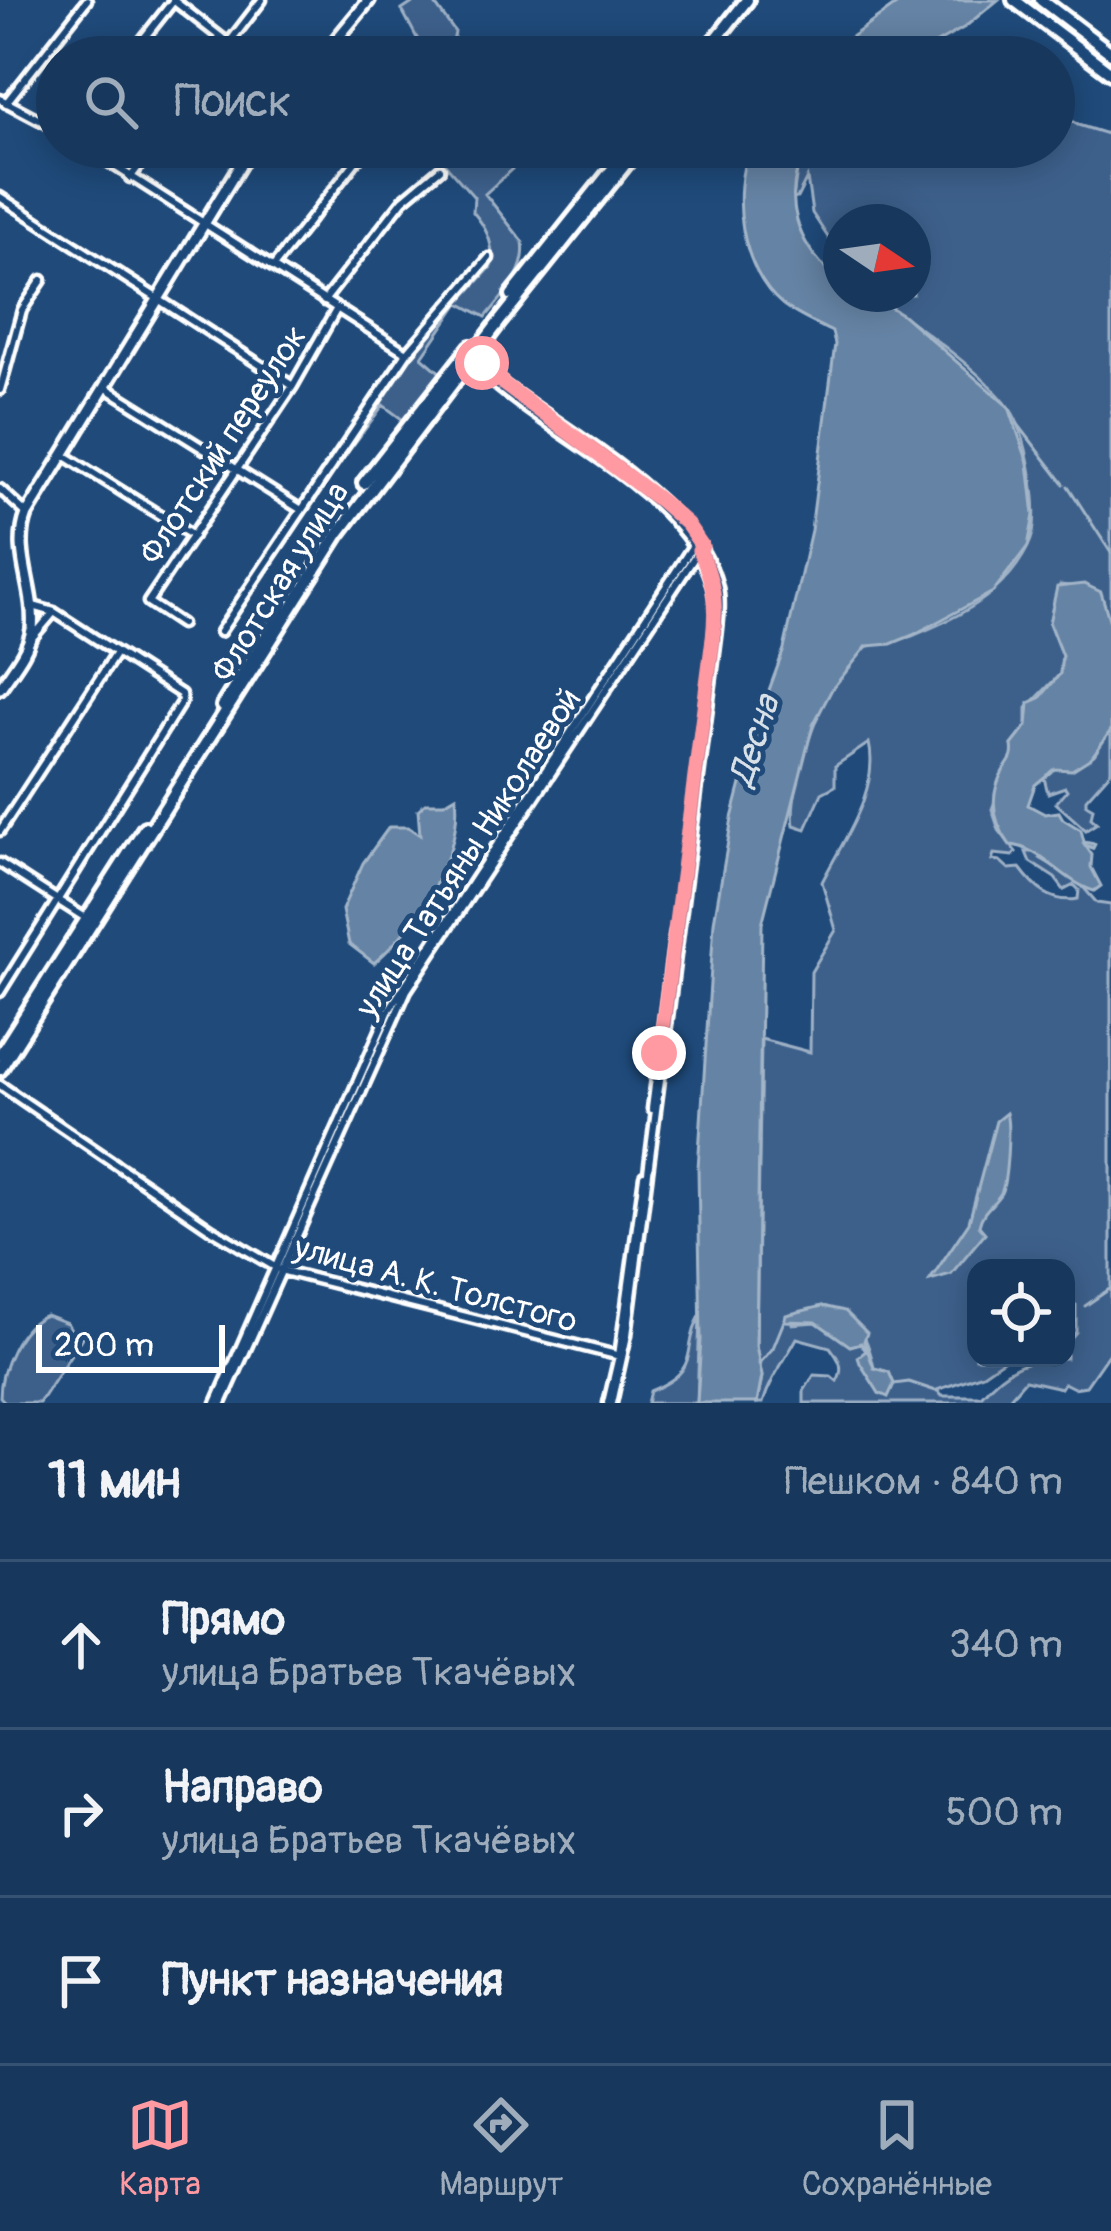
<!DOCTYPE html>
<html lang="ru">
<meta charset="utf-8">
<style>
:root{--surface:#17385c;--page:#244365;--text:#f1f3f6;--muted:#9eacbb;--line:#365272;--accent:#ff9aa2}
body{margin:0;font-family:Pangolin,sans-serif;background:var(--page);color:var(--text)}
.controls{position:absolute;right:36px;bottom:36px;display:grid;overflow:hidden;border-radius:24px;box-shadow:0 6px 30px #0003}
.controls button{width:108px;height:108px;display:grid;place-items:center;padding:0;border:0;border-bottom:3px solid var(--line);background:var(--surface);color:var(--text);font:60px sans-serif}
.compass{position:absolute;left:823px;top:204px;width:108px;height:108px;border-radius:50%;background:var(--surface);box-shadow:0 6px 30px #0003;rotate:103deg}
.scale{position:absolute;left:36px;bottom:30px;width:189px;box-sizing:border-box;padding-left:12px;border:6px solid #fff;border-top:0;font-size:33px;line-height:42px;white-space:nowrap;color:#fff;-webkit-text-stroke:9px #1f4a7a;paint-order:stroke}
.stop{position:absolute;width:36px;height:36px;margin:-27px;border:9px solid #ff9aa2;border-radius:50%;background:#fff}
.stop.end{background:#ff9aa2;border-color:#fff;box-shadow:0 3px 12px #0008}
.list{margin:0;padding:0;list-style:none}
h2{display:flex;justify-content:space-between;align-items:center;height:156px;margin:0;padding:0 48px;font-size:51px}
h2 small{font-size:39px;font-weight:400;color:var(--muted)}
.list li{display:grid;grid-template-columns:78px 1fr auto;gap:36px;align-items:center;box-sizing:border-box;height:168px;padding:0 48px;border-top:3px solid var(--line)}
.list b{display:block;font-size:45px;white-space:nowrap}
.list p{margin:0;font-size:39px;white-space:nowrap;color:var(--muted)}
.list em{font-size:39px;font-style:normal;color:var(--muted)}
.icon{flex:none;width:66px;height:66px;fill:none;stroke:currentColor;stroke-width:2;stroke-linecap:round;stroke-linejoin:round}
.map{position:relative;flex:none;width:1111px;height:1403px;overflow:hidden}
.search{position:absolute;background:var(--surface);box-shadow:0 6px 30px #0003;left:36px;right:36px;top:36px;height:132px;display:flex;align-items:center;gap:30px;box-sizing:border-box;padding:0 42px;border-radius:66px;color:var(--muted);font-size:45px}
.sheet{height:660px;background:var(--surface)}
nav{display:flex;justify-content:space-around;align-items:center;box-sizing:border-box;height:168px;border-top:3px solid var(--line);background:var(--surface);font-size:33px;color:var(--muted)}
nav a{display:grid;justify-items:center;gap:6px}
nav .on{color:var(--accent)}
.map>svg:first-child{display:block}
</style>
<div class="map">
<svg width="1111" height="1403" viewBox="0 0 1111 1403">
<rect width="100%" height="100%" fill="#1f4a7a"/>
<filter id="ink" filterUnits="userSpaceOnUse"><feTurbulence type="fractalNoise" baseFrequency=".00833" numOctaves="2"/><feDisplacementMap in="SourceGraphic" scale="24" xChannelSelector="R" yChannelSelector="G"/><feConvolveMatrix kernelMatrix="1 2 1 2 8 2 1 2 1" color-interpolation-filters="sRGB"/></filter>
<g filter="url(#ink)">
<path fill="#3c618b" stroke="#9eb0c5" stroke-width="3" fill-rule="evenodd" d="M417 0H432L455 32 450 57H427L402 10Z
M1054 110 1078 125 1111 135V626C1096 589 1102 589 1060 585L1049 623 1062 656 1060 674 1027 708V726L1012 745 1014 753 992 809 999 830 1016 852 1013 856 994 854 992 860 1000 861 1009 869 1020 868C1034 887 1051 904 1078 899L1079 890 1074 885 1064 890 1055 878 1030 862 1026 852H1039L1040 858 1077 880 1097 903 1111 905V1350L1086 1386 1074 1388 1064 1383 1061 1388 1025 1380 1005 1403H804V1391L814 1375 831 1376 837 1381C845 1367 839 1359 830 1347L797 1338C784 1362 771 1377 763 1403H757L762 1377 756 1346 761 1039 810 1052 811 972 836 930 822 882C843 840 880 790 869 743L835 766V786L822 793 806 829 794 825C787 787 828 662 868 646 881 641 898 641 912 636 937 626 972 610 992 592 1009 578 1028 554 1033 533 1039 504 1027 433 1010 409 984 372 908 318 869 294H913V222H841V257L812 213 807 178 797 198 793 199 797 170 807 147H1054ZM976 1268H1066V1304L1069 1301 1076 1305V1332L1066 1344V1358C1026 1358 1006 1367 981 1396H942L937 1390 983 1374 1006 1358H976ZM822 1306C857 1314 867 1334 874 1368L889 1372 894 1384 879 1393 866 1368V1351L861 1343 850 1345 816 1322 791 1324Z
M430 147H498L512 169 485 194 523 242C528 271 503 296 486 317L459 303 422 357 443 375 407 423 383 405 315 496 408 359 491 267C495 246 486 227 473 212L474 197Z
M1111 730V771L1086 799V804L1093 808 1091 818 1097 823 1086 830 1056 803 1067 790 1065 787 1048 793 1044 778 1054 769 1094 755Z
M46 1315 67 1323 76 1337 83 1336 39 1403H6L0 1397C0 1370 18 1325 46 1315Z
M700 1316 697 1403H647L650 1391C703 1370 681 1350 700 1316Z"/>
<path fill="#6583a4" stroke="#a3b5c8" stroke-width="3" d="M903 0H998L965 27 912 57H823Z
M750 147H807C779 197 797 249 841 281V294H869L903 315 1009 407 1028 463 1034 515 1028 546 993 592 913 635 891 644 867 646 832 689 813 725 762 924 756 1346 762 1376 757 1403H697L701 1340 698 1168 714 922 732 818 757 723 784 649 811 530 835 344 832 332C815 323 797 316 782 304 741 270 730 194 750 147Z
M1084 584 1101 592 1111 626V730L1091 758 1072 770 1054 769 1035 785 1028 805 1045 814 1059 812 1063 819 1081 830 1084 842 1095 844 1093 848 1085 845 1092 855 1091 867 1101 886 1094 891C1062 881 1041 847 1010 845 993 822 988 798 1003 771 1010 760 1014 758 1012 745L1027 726 1029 703 1040 698 1060 674 1062 656 1049 623 1057 587Z
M456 796C463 855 417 926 374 963L349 944 342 910 363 863 389 827H408L420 835 418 810 425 803H444Z
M1006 1113C1010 1126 1007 1181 1001 1193 993 1206 982 1210 979 1226L985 1233 951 1274 930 1280 969 1222 996 1121Z
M822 1306 845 1311 867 1333 864 1341 874 1368 889 1372 894 1384 888 1397 879 1393 860 1363 858 1357 866 1351 861 1343 850 1346 816 1322 784 1321 786 1315Z"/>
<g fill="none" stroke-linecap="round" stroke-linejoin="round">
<path stroke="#a3b5c8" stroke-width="3" d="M1017 423 1064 484
M1068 486 1111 553
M1085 1306 1111 1288
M759 1364 773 1348 784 1321
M894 1384 909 1382 936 1391"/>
<defs>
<path id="street" d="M173 0 246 57
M129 57 174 0
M218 57 262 0
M0 99 57 129
M6 103 87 0
M85 147 407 353
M130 178 153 147
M0 197 293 386
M273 267 367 147
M324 301 403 200 440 169
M480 353 487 370 505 385C569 432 697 504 717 583 722 601 719 620 717 638L627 1335 612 1403
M462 371 476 370 484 374C555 442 709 502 716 609
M105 387 300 509
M0 390 22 310 42 280
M64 455 193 536
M0 489 27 514
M181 624 148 602 293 386 336 310
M220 632 407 353 489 258
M31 639 54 612 33 606
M0 831 116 653
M0 863 87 919
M0 992 182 701 181 694 54 612
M0 1085 211 1229 280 1270 620 1356
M652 1109 675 932
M216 1403 389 1010 694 544
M222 1403 407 990 699 550
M608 1403 619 1356 644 1176"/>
<path id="secondary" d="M322 57 369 0
M0 688C12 670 29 651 32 629 36 589 12 553 27 514L251 147"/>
<path id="primary" d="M1014 0 1111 73
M1041 0 1111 53
M702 57 747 0
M512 295 630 147
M364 483 471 347
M223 706 282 610
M0 1055 145 828
M0 1069 338 534 499 322 639 147"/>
</defs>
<use href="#street" stroke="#fff" stroke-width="15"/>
<use href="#secondary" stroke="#fff" stroke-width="18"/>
<use href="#primary" stroke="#fff" stroke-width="20"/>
<use href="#street" stroke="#1f4a7a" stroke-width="6"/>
<use href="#secondary" stroke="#1f4a7a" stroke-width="9"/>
<use href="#primary" stroke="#1f4a7a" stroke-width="10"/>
</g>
</g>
<g fill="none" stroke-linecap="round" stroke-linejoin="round" filter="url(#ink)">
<path stroke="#ff9aa2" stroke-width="15" d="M482 363 505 385 662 502 687 524 702 546 699 550C714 580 717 605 713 638L659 1053"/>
</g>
<g text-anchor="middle" stroke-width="10" stroke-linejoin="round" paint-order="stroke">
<g font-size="33" fill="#fff" stroke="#1f4a7a">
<text transform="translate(222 444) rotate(-57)" y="12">Флотский переулок</text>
<text transform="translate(279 581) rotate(-58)" y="12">Флотская улица</text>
<text transform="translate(467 852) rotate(-57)" y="12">улица Татьяны Николаевой</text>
<text transform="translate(436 1283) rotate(15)" y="12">улица А. К. Толстого</text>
</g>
<g font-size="36" font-style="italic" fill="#d8e0e8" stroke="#1f4a7a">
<text transform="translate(753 740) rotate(-72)" y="13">Десна</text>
</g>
</g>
</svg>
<div class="controls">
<button><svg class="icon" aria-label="locate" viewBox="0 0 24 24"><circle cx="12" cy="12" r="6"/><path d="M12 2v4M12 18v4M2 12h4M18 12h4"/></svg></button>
</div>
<svg class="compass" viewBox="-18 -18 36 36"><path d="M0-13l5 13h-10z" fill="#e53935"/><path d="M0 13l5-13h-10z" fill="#9eacbb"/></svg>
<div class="scale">200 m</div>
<div class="stop" style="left:482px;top:363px"></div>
<div class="stop end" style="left:659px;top:1053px"></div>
<div class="search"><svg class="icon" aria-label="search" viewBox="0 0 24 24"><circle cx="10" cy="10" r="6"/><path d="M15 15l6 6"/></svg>Поиск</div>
</div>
<section class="sheet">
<h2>11 мин<small>Пешком · 840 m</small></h2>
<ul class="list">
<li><svg class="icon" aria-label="ahead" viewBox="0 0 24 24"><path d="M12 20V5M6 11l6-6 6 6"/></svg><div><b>Прямо</b><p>улица Братьев Ткачёвых</p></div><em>340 m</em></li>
<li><svg class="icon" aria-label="right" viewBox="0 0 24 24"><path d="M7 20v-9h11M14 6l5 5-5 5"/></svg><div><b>Направо</b><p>улица Братьев Ткачёвых</p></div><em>500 m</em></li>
<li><svg class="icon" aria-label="arrive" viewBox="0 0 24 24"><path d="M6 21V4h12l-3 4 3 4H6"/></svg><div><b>Пункт назначения</b></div></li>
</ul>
</section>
<nav>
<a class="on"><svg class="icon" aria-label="map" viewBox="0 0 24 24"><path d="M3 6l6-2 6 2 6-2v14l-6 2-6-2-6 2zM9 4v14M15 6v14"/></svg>Карта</a>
<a><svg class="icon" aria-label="directions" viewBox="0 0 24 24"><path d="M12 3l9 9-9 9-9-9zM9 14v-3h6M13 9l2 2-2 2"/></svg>Маршрут</a>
<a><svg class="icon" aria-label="saved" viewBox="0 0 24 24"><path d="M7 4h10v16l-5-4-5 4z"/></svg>Сохранённые</a>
</nav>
